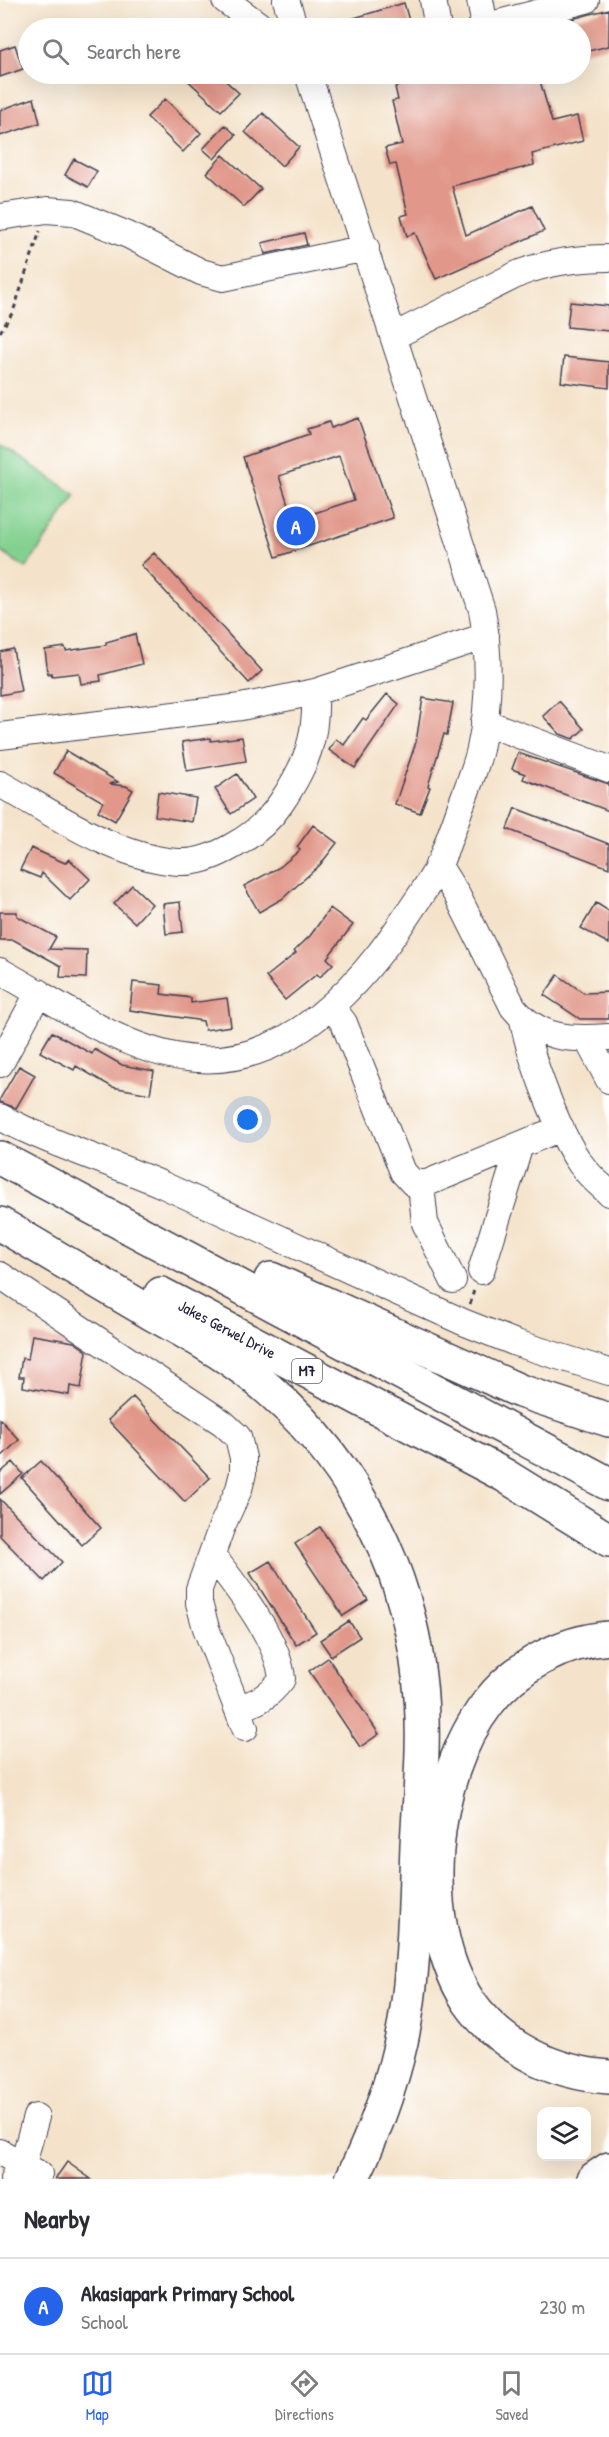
<!DOCTYPE html>
<style>
:root{--surface:#fff;--page:#f2f2f3;--text:#2b2b33;--muted:#7c7c81;--line:#e1e1e2;--accent:#2563eb}
body{margin:0;font-family:"Patrick Hand",sans-serif;background:var(--page);color:var(--text)}
.controls{position:absolute;right:18px;bottom:18px;display:grid;overflow:hidden;border-radius:12px;box-shadow:0 6px 24px #0002}
.controls button{width:54px;height:54px;display:grid;place-items:center;padding:0;border:0;border-bottom:2px solid var(--line);background:var(--surface);color:var(--text);font:30px sans-serif}
.you{position:absolute;left:248px;top:1120px;width:21px;height:21px;margin:-15px;border:4px solid #fff;border-radius:50%;background:#1a73e8;box-shadow:0 0 0 9px #1a73e833}
.badge{display:grid;place-items:center;width:39px;height:39px;border-radius:50%;background:var(--accent);color:#fff;font-size:20px;font-weight:700}
.pin{position:absolute;translate:-50% -50%;border:3px solid #fff;box-shadow:0 2px 6px #0006}
.list{margin:0;padding:0;list-style:none}
h2{display:flex;justify-content:space-between;align-items:center;height:78px;margin:0;padding:0 24px;font-size:26px}
h2 small{font-size:20px;font-weight:400;color:var(--muted)}
.list li{display:grid;grid-template-columns:39px 1fr auto;gap:18px;align-items:center;box-sizing:border-box;height:96px;padding:0 24px;border-top:2px solid var(--line)}
.list b{display:block;font-size:22px;white-space:nowrap}
.list p{margin:0;font-size:20px;white-space:nowrap;color:var(--muted)}
.list em{font-size:20px;font-style:normal;color:var(--muted)}
.icon{flex:none;width:33px;height:33px;fill:none;stroke:currentColor;stroke-width:2;stroke-linecap:round;stroke-linejoin:round}
.map{position:relative;flex:none;width:609px;height:2179px;overflow:hidden}
.search{position:absolute;background:var(--surface);box-shadow:0 6px 24px #0002;left:18px;right:18px;top:18px;height:66px;display:flex;align-items:center;gap:15px;box-sizing:border-box;padding:0 21px;border-radius:33px;color:var(--muted);font-size:22px}
.sheet{height:174px;background:var(--surface)}
nav{display:flex;justify-content:space-around;align-items:center;box-sizing:border-box;height:84px;border-top:2px solid var(--line);background:var(--surface);font-size:16px;color:var(--muted)}
nav a{display:grid;justify-items:center;gap:3px}
nav .on{color:var(--accent)}
.map>svg:first-child{display:block}
</style>
<div class="map">
<svg width="609" height="2179" viewBox="0 0 609 2179">
<rect width="100%" height="100%" fill="#fff"/>
<filter id="ink" filterUnits="userSpaceOnUse"><feTurbulence type="fractalNoise" baseFrequency=".0167" numOctaves="2"/><feDisplacementMap in="SourceGraphic" scale="12" xChannelSelector="R" yChannelSelector="G"/><feConvolveMatrix kernelMatrix="1 2 1 2 8 2 1 2 1" color-interpolation-filters="sRGB"/></filter>
<filter id="wash" filterUnits="userSpaceOnUse"><feTurbulence type="fractalNoise" baseFrequency=".008" numOctaves="4" result="noise"/><feDisplacementMap in="SourceGraphic" scale="24" xChannelSelector="R" yChannelSelector="G"/><feGaussianBlur stdDeviation="1.35" result="paint"/><feColorMatrix in="noise" values="0 0 0 0 0 0 0 0 0 0 0 0 0 0 0 0 0 1.4 0 .05"/><feComposite in="paint" operator="in"/></filter>
<g filter="url(#wash)">
<rect width="100%" height="100%" fill="#f4e3ca"/>
<path fill="#83d190" stroke="#527a66" stroke-width="1.5" d="M0 444 76 495 26 568 0 551Z"/>
<g id="blocks">
<path fill="#e19789" fill-rule="evenodd" d="M404 3 411 28H332L331 25Z
M609 9V46L580 53V28H554L553 24Z
M15 45 23 69 0 77V50Z
M181 74H218L239 93 221 111Z
M435 74H538L552 122 577 116 583 141 532 154 534 165 452 186 466 235 532 206 544 231 436 279 415 233 407 236 401 216 408 214 396 164 390 165 385 148 402 144 392 101 398 100 395 87 425 80 424 76Z
M34 98 40 123 0 136V110Z
M165 99 201 133 183 152 147 117Z
M263 113 299 147 282 166 245 132Z
M225 125 236 135 214 159 203 149Z
M223 155 261 189 244 207 207 173Z
M74 159 97 171 88 187 65 175Z
M304 233 307 245 265 254 262 243Z
M570 302 609 306V331L567 327Z
M564 357 609 362V388L561 382Z
M358 418 393 518 276 557 243 457 309 434 307 429 329 422 331 428ZM339 456 354 500 293 520 279 476Z
M154 553 262 671 249 683 141 565Z
M135 634 142 664 100 675 101 681 81 684 79 673 52 676 51 673 48 674 45 650 65 647 66 651 106 645V642Z
M13 649 21 691 0 695V652Z
M387 694 399 704 355 768 329 750 336 739 344 745 363 718 366 720Z
M423 698 453 703 447 735 444 734 428 786 430 787 420 813 395 804 416 742Z
M559 701 584 729 573 739 560 734 543 716Z
M242 737 246 761 187 771 182 742 210 738 211 741Z
M66 751 118 782 109 784 126 786 133 790 115 821 98 811 103 802 54 773Z
M518 753 609 784V811L523 779 525 774 512 769Z
M237 774 253 799 231 814 215 789Z
M158 792 196 798 192 822 155 816Z
M515 808 609 844V868L507 829Z
M313 825 337 843 320 865 282 899 259 912 244 886 280 867 300 850 297 847Z
M31 848 65 863 69 859 90 879 70 900 42 873 40 878 20 870Z
M132 885 152 904 135 923 114 904Z
M180 902 183 932 166 934 163 904Z
M596 903 609 911V944L581 928Z
M330 908 353 925 327 958 333 964 320 977 317 974 285 1000 266 977 296 953 294 951 310 936Z
M0 912H17V916L56 937 49 949 87 950 86 978 60 977 61 966 14 940H0Z
M558 975 584 993 609 992V1019H580L544 995Z
M133 982 162 985 161 994 191 998V1003L227 998 231 1026 205 1030 203 1021 130 1010Z
M52 1032 92 1054 94 1049 122 1065 154 1071 150 1094 112 1087 76 1066 74 1070 40 1052Z
M19 1066 35 1075 16 1108 0 1102V1099Z
M32 1335 74 1342 87 1351 81 1388 70 1386 69 1395 23 1387 24 1377H19L22 1358 28 1359Z
M133 1397 210 1478 185 1502 108 1420Z
M0 1419 19 1440 0 1458Z
M41 1461 101 1528 82 1545 22 1478Z
M13 1462 23 1474 0 1494V1473Z
M0 1499 62 1562 44 1581 0 1536Z
M320 1527 368 1600 343 1616 295 1544Z
M270 1561 316 1632 296 1645 250 1573Z
M349 1621 360 1637 331 1656 320 1640Z
M328 1658 379 1734 360 1747 309 1671Z
M67 2162 91 2179H55Z"/>
</g>
</g>
<g filter="url(#ink)">
<use href="#blocks" fill-opacity="0" stroke="#423f50" stroke-width="1.5"/>
<g fill="none" stroke-linecap="round" stroke-linejoin="round">
<defs>
<path id="minor" d="M225 0 263 28
M286 0 295 28
M433 0 438 28
M480 0 485 27
M480 28 586 0
M0 217 47 210 72 212 128 235 201 272 223 278 366 248
M394 336 520 273C549 262 578 258 609 258
M484 722 609 769
M0 736 241 707 315 692 486 636
M0 784C53 813 118 859 179 862 197 863 215 856 231 847 252 836 268 822 281 803 307 764 317 738 315 692
M438 865 458 897 513 1007C539 1040 572 1040 609 1037
M0 971C61 1004 126 1054 197 1059 291 1066 364 981 410 911 420 896 431 881 439 865 446 848 452 831 458 814 465 793 475 771 480 749 490 703 490 657 482 610L308 74
M331 1006 344 1023 403 1172 413 1183H427L561 1128
M523 1020C530 1058 558 1132 580 1163 588 1175 599 1184 609 1193
M587 1039 609 1080
M0 1064 39 992
M0 1117C53 1145 108 1161 163 1185L463 1322 516 1343 609 1372
M421 1185 425 1223 453 1280
M481 1271 520 1145
M0 1275 223 1423 238 1437 243 1458V1473L239 1489 222 1526 199 1589V1603L206 1628 245 1728
M212 1555C236 1586 279 1640 282 1679 269 1696 258 1703 237 1708
M0 2152 39 2174
M13 2179 25 2156 36 2117"/>
<g id="highway">
<path d="M0 1158 609 1484"/>
<path d="M0 1224C50 1254 101 1283 151 1313 185 1332 219 1350 250 1374 344 1447 406 1558 419 1676 426 1732 420 1789 417 1845 415 1897 415 1950 408 2002 400 2064 379 2123 352 2179"/>
<path d="M271 1279 520 1391 609 1420"/>
<path id="s1" d="M161 1294 504 1475 609 1540"/>
<path d="M609 1638C562 1642 516 1666 488 1703 430 1777 416 1923 469 2002 501 2048 554 2073 609 2077"/>
<path d="M594 2179 609 2169"/>
</g>
</defs>
<use href="#minor" stroke="#423f50" stroke-width="28"/>
<use href="#highway" stroke="#423f50" stroke-width="36"/>
<path stroke="#423f50" stroke-width="3" stroke-dasharray="4.5 4.5" stroke-linecap="butt" d="M0 332 13 312 40 231
M470 1304 474 1290"/>
<use href="#minor" stroke="#fff" stroke-width="26"/>
<use href="#highway" stroke="#fff" stroke-width="33"/>
</g>
</g>
<g text-anchor="middle" stroke-width="6" stroke-linejoin="round" paint-order="stroke">
<rect fill="#fff" stroke="#646476" stroke-width="1.5" x="292" y="1359" width="30" height="24" rx="4.5"/>
<g font-size="15" font-weight="bold" fill="#22223b">
<text x="307" y="1376">M7</text>
</g>
<g font-size="16" fill="#22223b" stroke="#fff">
<text dy="6" stroke="none"><textPath href="#s1" startOffset="75">Jakes Gerwel Drive</textPath></text>
</g>
</g>
</svg>
<div class="controls">
<button><svg class="icon" aria-label="layers" viewBox="0 0 24 24"><path d="M12 4l9 5-9 5-9-5zM3 14l9 5 9-5"/></svg></button>
</div>
<div class="you"></div>
<div class="pin badge" style="left:296px;top:526px">A</div>
<div class="search"><svg class="icon" aria-label="search" viewBox="0 0 24 24"><circle cx="10" cy="10" r="6"/><path d="M15 15l6 6"/></svg>Search here</div>
</div>
<section class="sheet">
<h2>Nearby<small></small></h2>
<ul class="list">
<li><span class="badge">A</span><div><b>Akasiapark Primary School</b><p>School</p></div><em>230 m</em></li>
</ul>
</section>
<nav>
<a class="on"><svg class="icon" aria-label="map" viewBox="0 0 24 24"><path d="M3 6l6-2 6 2 6-2v14l-6 2-6-2-6 2zM9 4v14M15 6v14"/></svg>Map</a>
<a><svg class="icon" aria-label="directions" viewBox="0 0 24 24"><path d="M12 3l9 9-9 9-9-9zM9 14v-3h6M13 9l2 2-2 2"/></svg>Directions</a>
<a><svg class="icon" aria-label="saved" viewBox="0 0 24 24"><path d="M7 4h10v16l-5-4-5 4z"/></svg>Saved</a>
</nav>
